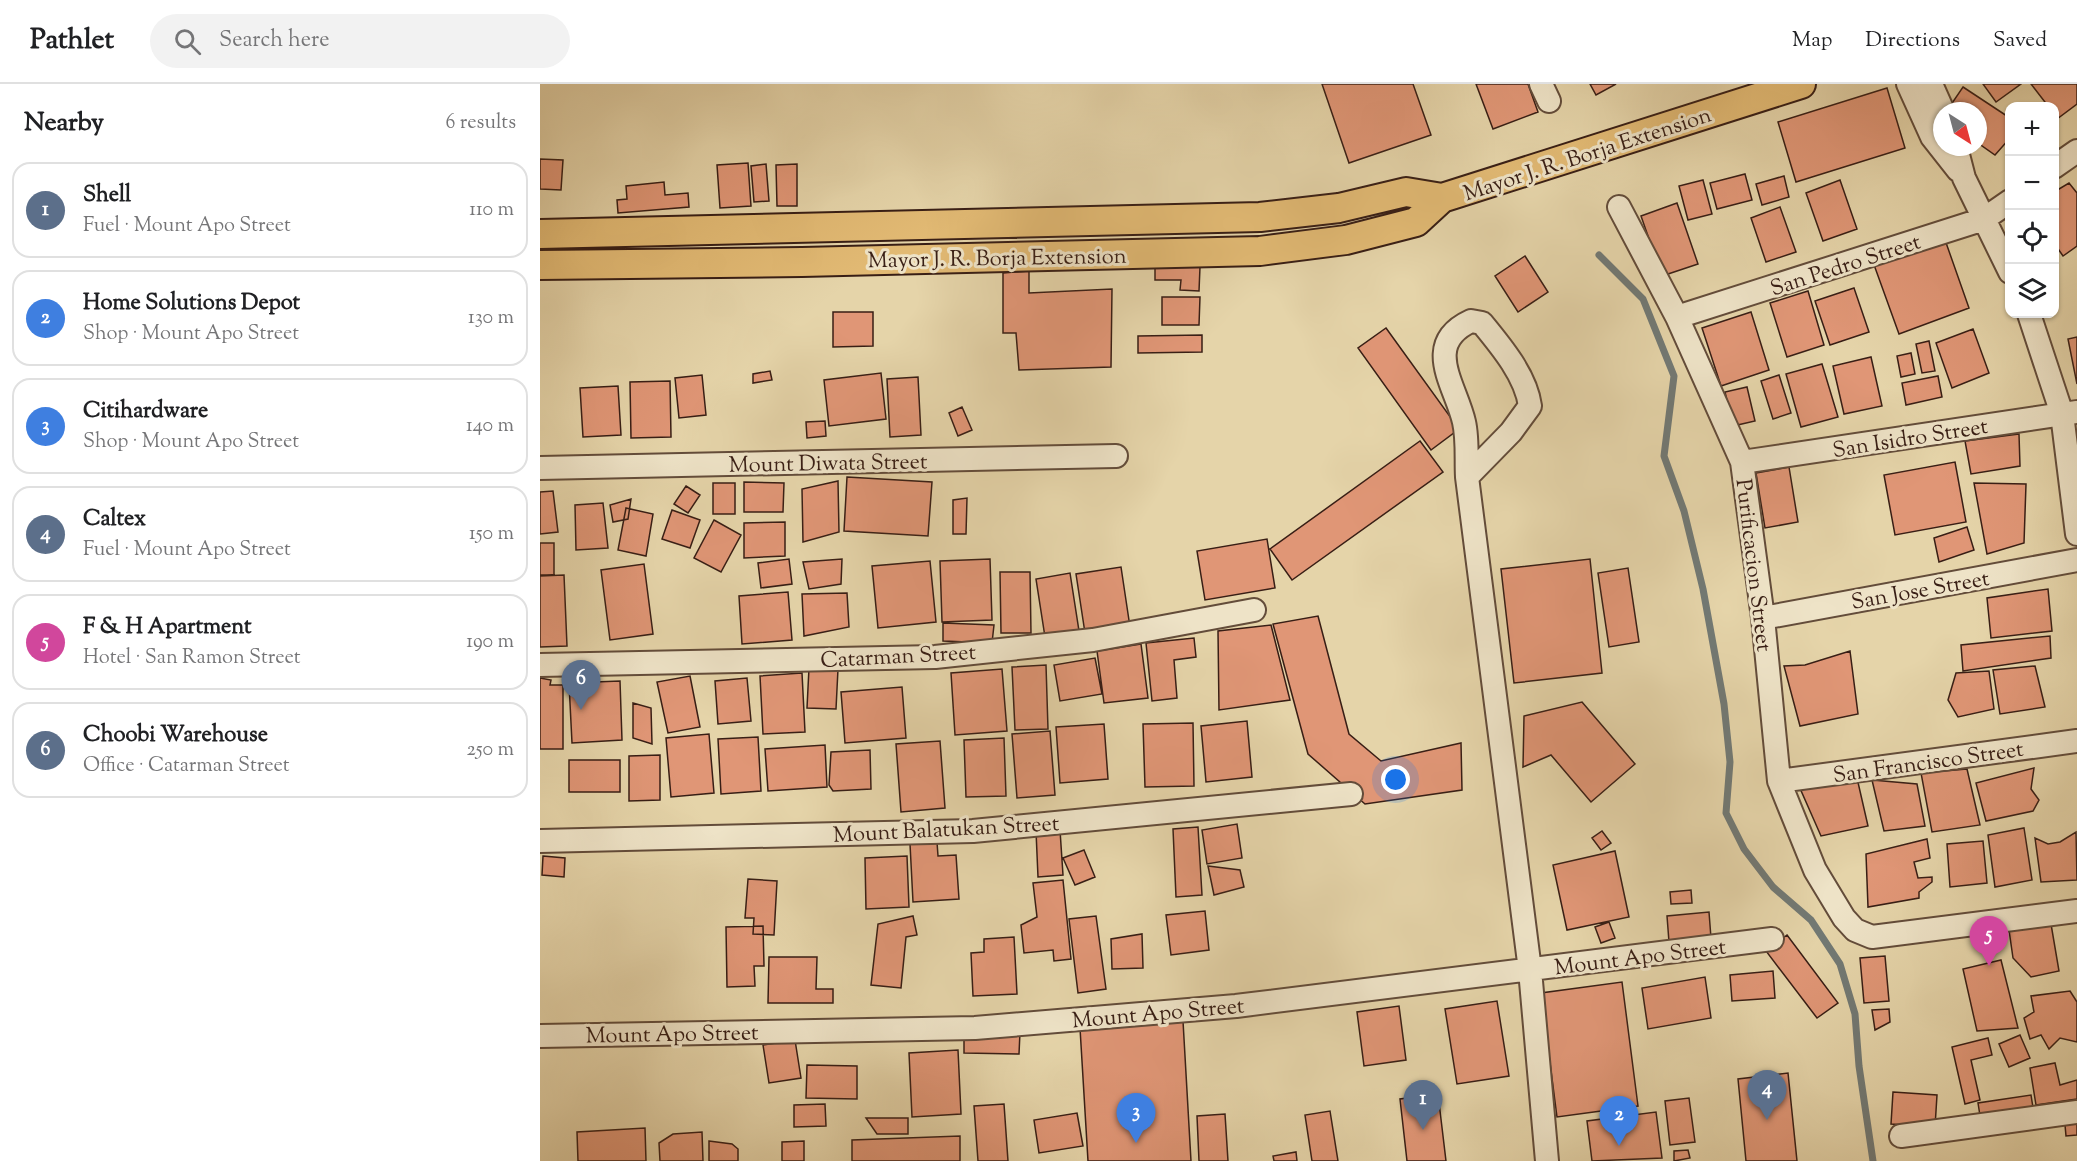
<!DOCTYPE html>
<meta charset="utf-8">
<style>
:root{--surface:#fff;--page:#f2f2f2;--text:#202124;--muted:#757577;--line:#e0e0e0;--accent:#ea580c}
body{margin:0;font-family:"Sorts Mill Goudy",serif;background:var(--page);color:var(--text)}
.controls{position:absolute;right:18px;top:18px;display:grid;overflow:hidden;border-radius:12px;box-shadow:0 2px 4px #0004}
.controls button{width:54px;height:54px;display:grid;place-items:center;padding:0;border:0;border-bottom:2px solid var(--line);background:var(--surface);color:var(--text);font:30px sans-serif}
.compass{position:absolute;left:1393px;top:18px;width:54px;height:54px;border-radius:50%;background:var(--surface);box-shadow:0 2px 4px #0004;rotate:144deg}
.you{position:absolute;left:856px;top:696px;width:21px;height:21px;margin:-15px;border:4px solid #fff;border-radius:50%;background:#1a73e8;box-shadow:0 0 0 9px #1a73e833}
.badge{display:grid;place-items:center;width:39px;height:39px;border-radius:50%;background:var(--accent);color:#fff;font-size:20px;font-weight:700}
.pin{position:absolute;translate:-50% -50px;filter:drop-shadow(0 2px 3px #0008)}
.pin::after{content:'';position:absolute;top:32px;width:21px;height:18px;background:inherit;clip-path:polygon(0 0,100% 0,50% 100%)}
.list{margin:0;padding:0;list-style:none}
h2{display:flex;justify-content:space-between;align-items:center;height:78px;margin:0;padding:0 24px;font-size:26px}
h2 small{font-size:20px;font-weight:400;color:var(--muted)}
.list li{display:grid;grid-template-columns:39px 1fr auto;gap:18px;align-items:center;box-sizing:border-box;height:96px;margin:0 12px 12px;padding:0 12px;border:2px solid var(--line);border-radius:18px}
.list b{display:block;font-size:22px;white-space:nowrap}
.list p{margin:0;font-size:20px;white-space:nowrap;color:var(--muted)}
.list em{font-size:20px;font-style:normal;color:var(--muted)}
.icon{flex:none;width:33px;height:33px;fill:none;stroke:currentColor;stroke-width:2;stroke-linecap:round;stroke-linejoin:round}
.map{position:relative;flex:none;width:1537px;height:1077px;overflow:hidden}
header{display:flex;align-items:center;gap:36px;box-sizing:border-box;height:84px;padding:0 30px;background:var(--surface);border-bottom:2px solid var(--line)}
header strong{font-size:28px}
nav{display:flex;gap:33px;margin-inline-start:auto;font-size:21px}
.search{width:420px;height:54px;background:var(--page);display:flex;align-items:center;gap:15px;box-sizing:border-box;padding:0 21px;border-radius:33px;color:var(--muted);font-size:22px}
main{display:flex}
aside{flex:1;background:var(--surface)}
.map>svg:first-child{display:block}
</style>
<header>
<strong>Pathlet</strong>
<div class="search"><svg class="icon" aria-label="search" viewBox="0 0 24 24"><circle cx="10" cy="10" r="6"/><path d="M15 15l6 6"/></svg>Search here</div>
<nav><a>Map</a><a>Directions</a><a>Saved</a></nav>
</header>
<main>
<aside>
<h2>Nearby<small>6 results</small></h2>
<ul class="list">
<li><span class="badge" style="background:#5c6f8a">1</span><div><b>Shell</b><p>Fuel · Mount Apo Street</p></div><em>110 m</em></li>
<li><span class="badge" style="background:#3f7fe0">2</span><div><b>Home Solutions Depot</b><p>Shop · Mount Apo Street</p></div><em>130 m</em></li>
<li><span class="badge" style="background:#3f7fe0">3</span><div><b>Citihardware</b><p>Shop · Mount Apo Street</p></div><em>140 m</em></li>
<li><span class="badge" style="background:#5c6f8a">4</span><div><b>Caltex</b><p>Fuel · Mount Apo Street</p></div><em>150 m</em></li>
<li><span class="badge" style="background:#d1479c">5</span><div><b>F &amp; H Apartment</b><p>Hotel · San Ramon Street</p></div><em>190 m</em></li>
<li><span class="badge" style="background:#5c6f8a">6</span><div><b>Choobi Warehouse</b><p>Office · Catarman Street</p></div><em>250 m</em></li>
</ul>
</aside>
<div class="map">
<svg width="1537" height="1077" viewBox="0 0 1537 1077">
<rect width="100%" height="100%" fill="#e5d4a9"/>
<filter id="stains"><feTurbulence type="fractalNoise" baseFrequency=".00333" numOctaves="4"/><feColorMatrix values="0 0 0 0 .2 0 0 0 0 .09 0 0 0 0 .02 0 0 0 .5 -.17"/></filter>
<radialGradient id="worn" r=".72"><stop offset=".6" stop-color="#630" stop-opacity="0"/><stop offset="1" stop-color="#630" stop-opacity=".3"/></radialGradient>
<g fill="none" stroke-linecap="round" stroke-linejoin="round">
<path stroke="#727974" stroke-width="7" d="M1059 171 1103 215 1134 292 1124 372 1144 427 1163 505 1184 620 1190 678 1186 729 1204 765 1233 803 1271 836 1300 880 1315 930 1319 982 1333 1077"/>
</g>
<path fill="#e09676" stroke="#381e15" stroke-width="1.5" d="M782 0H873L891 51 809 79Z
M936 0H988L998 28 953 45Z
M1050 0H1076L1056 11Z
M1443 0H1481L1456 18Z
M1491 0H1537V20L1517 35 1514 22H1508Z
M1423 3 1470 34V54L1455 71 1438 59V27L1408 25Z
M1347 4 1365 64 1256 98 1238 38Z
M0 75 23 76 21 106 0 105Z
M208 79 211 122 180 124 177 81Z
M226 80 229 117 214 118 211 82Z
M257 80V122H237L236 81Z
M1205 90 1212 116 1177 125 1170 99Z
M1244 92 1249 113 1222 121 1216 100Z
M1163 96 1172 130 1148 136 1139 102Z
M1300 96 1317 145 1283 157 1266 109Z
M124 98 125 111 148 109 149 123 78 129 77 116 87 115 86 102Z
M1529 99 1537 109V162L1523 172 1514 159V108Z
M1137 119 1158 180 1122 192 1101 132Z
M1240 123 1256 168 1226 178 1211 134Z
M1404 153 1429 224 1359 250 1333 178Z
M985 172 1008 208 978 228 955 192Z
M615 182 660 183 659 207 640 206 641 196H615Z
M489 187V209L572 205 571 283 479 286 476 249H463V189Z
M1314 204 1329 248 1290 261 1275 217Z
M1268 207 1284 261 1247 273 1230 219Z
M622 213H660L659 241H622Z
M293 228H333V262L293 263Z
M1211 228 1229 286 1181 302 1162 244Z
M846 244 919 345 891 366 818 264Z
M1433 245 1449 289 1412 304 1396 259Z
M662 251V268L598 269V252Z
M1537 253V300L1528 255Z
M1389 257 1395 287 1382 289 1376 260Z
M1371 269 1375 290 1361 293 1357 272Z
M1331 273 1342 322 1304 330 1293 282Z
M1282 280 1298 333 1261 343 1246 290Z
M230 287 232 296 213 299V290Z
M341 289 346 335 289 342 284 296Z
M162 291 166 331 139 334 135 294Z
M1239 291 1251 329 1233 335 1221 297Z
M1398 292 1402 313 1366 321 1362 299Z
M378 293 381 351 350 353 347 295Z
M130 297 131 353 91 354 90 298Z
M78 302 81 351 43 353 40 304Z
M1207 303 1215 337 1193 342 1185 308Z
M422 323 432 346 418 352 409 329Z
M285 337 286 352 267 354 266 338Z
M1479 350 1480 382 1431 390 1425 357Z
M880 357 903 388 752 496 730 465Z
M1415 378 1426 438 1355 451 1344 391Z
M1249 383 1258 438 1225 444 1216 389Z
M307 393 392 398 388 452 304 447Z
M298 397 299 448 263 458 262 405Z
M204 398 244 399 243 428H204Z
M173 399H195V430H173Z
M1434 399 1486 400 1484 459 1447 470Z
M146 402 160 411 148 429 134 420Z
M13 407 18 448 0 450V408Z
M427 414 426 450H413V416Z
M91 415 88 435 73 438 70 421Z
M63 419 68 464 36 466 35 421Z
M86 424 113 430 106 472 78 466Z
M132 426 160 436 150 464 122 455Z
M174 436 201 451 181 488 154 474Z
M245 438V472L204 474V439Z
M1427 443 1434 466 1399 478 1394 454Z
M727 455 735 504 665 516 657 467Z
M0 459H14V491H0Z
M249 475 252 500 221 504 218 479Z
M302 475 301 500 269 505 263 478Z
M450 475 452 536 402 538 400 477Z
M1050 475 1062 589 974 599 961 485Z
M390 477 396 538 338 544 332 482Z
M104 480 113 550 70 556 61 486Z
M581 483 590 543 545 549 536 490Z
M1088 484 1099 558 1069 563 1058 489Z
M460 488H490L491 549H461Z
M530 489 539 547 505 553 496 495Z
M24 491 27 562 0 563V492Z
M1508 505 1512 547 1451 554 1447 514Z
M248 508 252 556 202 560 199 512Z
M307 509 309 543 264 552 262 510Z
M778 532 809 650 841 677 921 659 922 706 825 720 768 670 733 540Z
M403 539 454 541 452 559 403 557Z
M731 541 750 616 679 626 678 547Z
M1510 552 1511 574 1423 587 1421 561Z
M654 554 656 573 634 576 637 614 612 617 606 559Z
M601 560 608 614 564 619 557 567Z
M1310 567 1318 630 1260 642 1244 582 1265 581Z
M555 574 562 610 520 617 514 581Z
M506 581 508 645 475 646 472 583Z
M1495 582 1505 623 1460 630 1453 586Z
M269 584 298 585 296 625 267 624Z
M462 585 467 647 415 651 411 589Z
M1449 587 1454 625 1418 633 1408 616 1416 589Z
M262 589 265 648 223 650 220 592Z
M150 592 160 643 128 649 117 598Z
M0 594 11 596 10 601H23V665H0Z
M207 594 211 637 178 640 175 597Z
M80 597 82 656 32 659 29 599Z
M362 603 366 654 305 659 301 608Z
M1042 618 1095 680 1051 718 1011 671 983 683 984 632Z
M93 619 111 624 112 660 93 654Z
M707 637 712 693 666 698 661 642Z
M653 639 654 702 605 703 603 640Z
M564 640 568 695 520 699 516 643Z
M510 647 515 711 477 714 472 650Z
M169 650 174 709 131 713 126 654Z
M218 653 221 707 181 710 178 655Z
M464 654 466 712 426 713 424 656Z
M400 657 405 724 361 728 356 660Z
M285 661 287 703 228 707 225 665Z
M330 666 331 705 293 707 289 701 291 668Z
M120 671V716L89 717V672Z
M29 676H80V708H29Z
M1494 684 1491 705 1499 716 1493 727 1446 737 1436 699Z
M1427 685 1440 741 1392 748 1381 689Z
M1317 694 1328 742 1281 752 1259 702Z
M1332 696 1377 700 1385 742 1344 747Z
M697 740 702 774 667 780 662 746Z
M658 743 662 811 636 813 633 745Z
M1484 744 1492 796 1455 803 1448 751Z
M520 746 523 791 498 793 496 747Z
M1062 747 1071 759 1061 766 1052 754Z
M1536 748 1537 796 1501 798 1495 754 1508 760 1520 758Z
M1387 755 1390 774 1374 778 1378 794 1392 793V798L1379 808V814L1328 823 1326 770Z
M1443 757 1447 799 1410 803 1407 760Z
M397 758 398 772 416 771 419 815 373 818 370 760Z
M544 766 555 793 535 801 523 774Z
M1075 767 1089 833 1027 846 1013 781Z
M3 772 25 774 24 793 2 791Z
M367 772 369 823 326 825 325 774Z
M668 782 700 786 704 803 674 811Z
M208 795 237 797 234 851 213 850 214 834H205Z
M523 796 531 875 514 877 513 866 484 869 481 841 497 833 493 799Z
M1151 806 1152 819 1131 820 1130 808Z
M665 827 669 866 631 871 626 831Z
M1169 828 1171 854 1129 858 1127 832Z
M373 832 377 851 366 853 361 904 331 901 338 840Z
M556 832 566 905 538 909 529 835Z
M1069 838 1075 854 1061 859 1055 843Z
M1511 840 1519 887 1491 893 1473 874 1469 846Z
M223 842 224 882H214L215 902 187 903 186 843Z
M602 850 603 884 572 885 571 855Z
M1247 851 1298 919 1277 934 1226 867Z
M474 853 477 910 433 912 431 869 444 868V855Z
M1345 872 1349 917 1324 919 1320 874Z
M229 873H277L276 905H293V919H228Z
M1461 876 1478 944 1437 947 1423 885Z
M1233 887 1235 914 1192 917 1190 891Z
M1165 893 1171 934 1108 945 1102 904Z
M1082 898 1098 1022 1017 1033 1001 909Z
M1530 907 1537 918V958L1520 954 1509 965 1501 951 1490 955 1484 934 1494 928 1491 912Z
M957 917 969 992 917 1000 905 925Z
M859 922 866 976 824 982 817 928Z
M1349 925 1350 938 1335 946 1332 926Z
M643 937 651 1077H548L540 944Z
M424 948H480L479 970 424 969Z
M1480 951 1490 974 1469 983 1459 960Z
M1448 954 1452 971 1431 976 1440 1016 1425 1020 1412 963Z
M255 956 261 994 229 999 223 961Z
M418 966 421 1030 372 1033 369 969Z
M1515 979 1520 1001 1537 996V1015L1496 1021 1490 984Z
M267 981 317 982V1015L266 1014Z
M1248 989 1257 1077H1206L1198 995Z
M1353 1008 1397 1011 1395 1043 1351 1040Z
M898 1010 906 1077H867L860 1015Z
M1491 1011 1494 1030 1441 1038 1438 1019Z
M1149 1014 1155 1058 1130 1061 1125 1017Z
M285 1020 286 1042 254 1043V1021Z
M464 1020 468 1077H438L434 1022Z
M790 1027 798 1077H772L765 1031Z
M1116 1028 1122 1074 1052 1077 1047 1037Z
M537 1029 543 1062 499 1069 494 1036Z
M685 1030 688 1077H659L657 1032Z
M326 1034H368V1050H337Z
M1537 1039V1051L1526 1052 1525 1041Z
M105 1044 106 1077H38L37 1048Z
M162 1048 163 1077H120L119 1059 133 1050Z
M420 1052V1077H312V1056Z
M169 1057 192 1060 198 1065V1077H169Z
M264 1057V1077H242V1058Z
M1148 1066 1150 1074 1134 1077V1067Z
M756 1068 757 1077H734L733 1072Z"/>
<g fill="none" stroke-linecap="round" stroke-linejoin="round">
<defs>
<path id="minor" d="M1001 0 1009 17
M1368 0 1392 53 1418 86
M1391 0 1403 27
M1416 63 1424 94 1470 188
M1514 83 1537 67
M1079 123 1137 233 1202 378 1223 534 1239 697 1275 786 1304 834 1315 846 1332 853 1537 827
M1489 230 1522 330 1537 450
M1137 233 1444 135 1470 117
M1202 378 1537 328
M0 384 576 372
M927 393 971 348 990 322C986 292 961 262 942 239L931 237C881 260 916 302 924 338 928 355 926 376 927 393L990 886 1007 1077
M1223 534 1537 476
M0 581 395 573 553 556 714 526
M1239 697 1537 657
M0 757 433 747 811 710
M0 952 435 944 696 922 1232 855
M1361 1052 1537 1028"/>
<path id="major" d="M0 150 720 133 799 124 866 108 902 114 1261 0
M0 181 262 178 720 167 806 156 876 138 902 114"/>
</defs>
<use href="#minor" stroke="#634c3a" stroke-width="26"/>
<use href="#major" stroke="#381e15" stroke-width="32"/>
<use href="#minor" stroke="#eee3c7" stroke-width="22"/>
<use href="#major" stroke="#e2ba74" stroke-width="28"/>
</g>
<g text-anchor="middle" stroke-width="6" stroke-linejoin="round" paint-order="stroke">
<g font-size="22" fill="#381e15" stroke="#eee3c7">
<text transform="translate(1047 69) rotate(-18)" y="8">Mayor J. R. Borja Extension</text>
<text transform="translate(457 173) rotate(-1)" y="8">Mayor J. R. Borja Extension</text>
<text transform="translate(1305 180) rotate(-18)" y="8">San Pedro Street</text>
<text transform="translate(1370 353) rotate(-9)" y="8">San Isidro Street</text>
<text transform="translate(288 378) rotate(-1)" y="8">Mount Diwata Street</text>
<text transform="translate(1215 481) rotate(83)" y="8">Purificacion Street</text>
<text transform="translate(1380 505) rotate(-10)" y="8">San Jose Street</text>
<text transform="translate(358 571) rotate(-3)" y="8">Catarman Street</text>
<text transform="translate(1388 677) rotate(-8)" y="8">San Francisco Street</text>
<text transform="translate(406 744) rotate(-3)" y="8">Mount Balatukan Street</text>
<text transform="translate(1100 872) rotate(-7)" y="8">Mount Apo Street</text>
<text transform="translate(618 928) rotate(-5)" y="8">Mount Apo Street</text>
<text transform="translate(132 949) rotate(-1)" y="8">Mount Apo Street</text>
</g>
</g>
<rect width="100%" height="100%" filter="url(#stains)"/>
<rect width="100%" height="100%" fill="url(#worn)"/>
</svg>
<div class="controls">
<button>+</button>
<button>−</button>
<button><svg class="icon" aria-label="locate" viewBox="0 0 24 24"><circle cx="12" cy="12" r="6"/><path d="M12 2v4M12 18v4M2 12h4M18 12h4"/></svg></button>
<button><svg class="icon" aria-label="layers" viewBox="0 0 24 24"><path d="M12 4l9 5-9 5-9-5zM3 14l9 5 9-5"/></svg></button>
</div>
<svg class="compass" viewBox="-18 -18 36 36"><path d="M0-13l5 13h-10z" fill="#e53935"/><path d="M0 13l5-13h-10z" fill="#757577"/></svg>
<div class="you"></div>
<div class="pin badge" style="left:883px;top:1046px;background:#5c6f8a">1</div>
<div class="pin badge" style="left:1079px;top:1062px;background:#3f7fe0">2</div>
<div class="pin badge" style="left:596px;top:1059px;background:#3f7fe0">3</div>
<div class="pin badge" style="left:1227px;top:1036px;background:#5c6f8a">4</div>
<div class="pin badge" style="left:1449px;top:882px;background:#d1479c">5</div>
<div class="pin badge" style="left:41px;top:626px;background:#5c6f8a">6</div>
</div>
</main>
